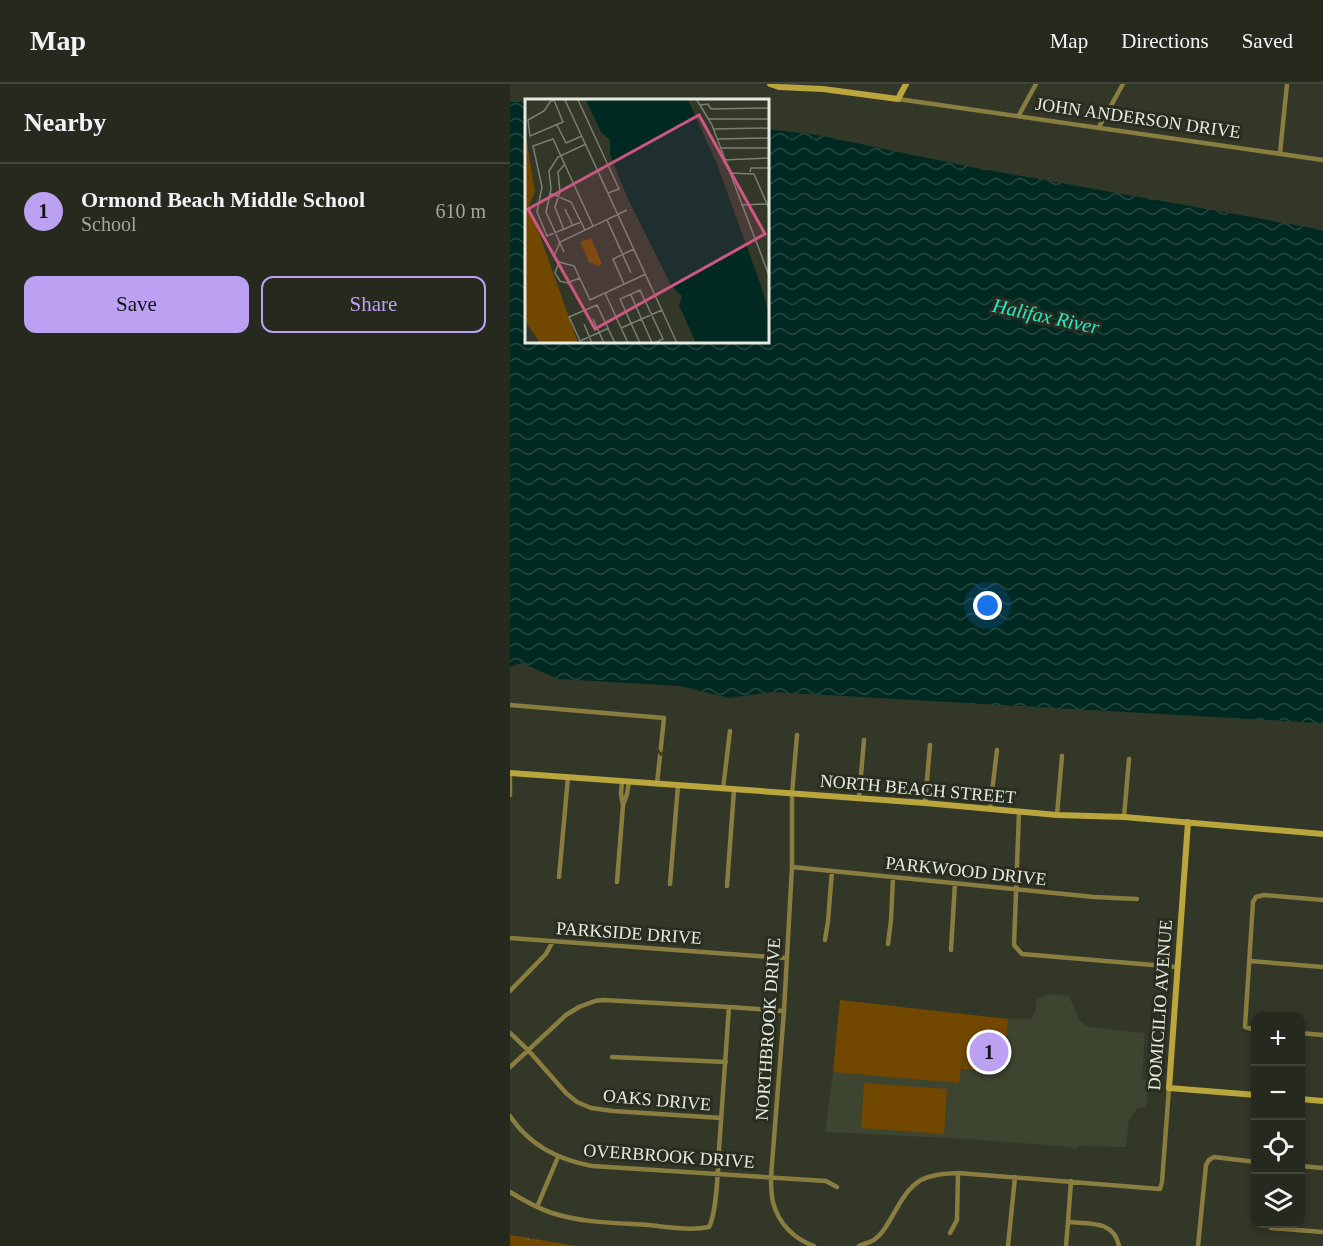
<!DOCTYPE html>
<meta charset="utf-8">
<style>
:root{--surface:#26291e;--page:#32352b;--text:#f1f3f6;--muted:#a4a6a4;--line:#42453c;--accent:#bca0f2}
body{margin:0;font-family:"Times New Roman",serif;background:var(--page);color:var(--text)}
.controls{position:absolute;right:18px;bottom:18px;display:grid;overflow:hidden;border-radius:12px;box-shadow:0 3px 9px #0003}
.controls button{width:54px;height:54px;display:grid;place-items:center;padding:0;border:0;border-bottom:2px solid var(--line);background:var(--surface);color:var(--text);font:30px sans-serif}
.you{position:absolute;left:478px;top:522px;width:21px;height:21px;margin:-15px;border:4px solid #fff;border-radius:50%;background:#1a73e8;box-shadow:0 0 0 9px #1a73e833}
.badge{display:grid;place-items:center;width:39px;height:39px;border-radius:50%;background:var(--accent);color:#111;font-size:20px;font-weight:700}
.pin{position:absolute;translate:-50% -50%;border:3px solid #fff;box-shadow:0 2px 6px #0006}
.list{margin:0;padding:0;list-style:none}
h2{display:flex;justify-content:space-between;align-items:center;height:78px;margin:0;padding:0 24px;font-size:26px}
h2 small{font-size:20px;font-weight:400;color:var(--muted)}
.list li{display:grid;grid-template-columns:39px 1fr auto;gap:18px;align-items:center;box-sizing:border-box;height:96px;padding:0 24px;border-top:2px solid var(--line)}
.list b{display:block;font-size:22px;white-space:nowrap}
.list p{margin:0;font-size:20px;white-space:nowrap;color:var(--muted)}
.list em{font-size:20px;font-style:normal;color:var(--muted)}
.actions{display:flex;gap:12px;padding:18px 24px}
.actions a{flex:1;padding:14px 0;border:2px solid var(--accent);border-radius:12px;text-align:center;font-size:21px;color:var(--accent)}
.actions .main{background:var(--accent);color:#111}
.icon{flex:none;width:33px;height:33px;fill:none;stroke:currentColor;stroke-width:2;stroke-linecap:round;stroke-linejoin:round}
.map{position:relative;flex:none;width:813px;height:1162px;overflow:hidden}
header{display:flex;align-items:center;gap:36px;box-sizing:border-box;height:84px;padding:0 30px;background:var(--surface);border-bottom:2px solid var(--line)}
header strong{font-size:28px}
nav{display:flex;gap:33px;margin-inline-start:auto;font-size:21px}
main{display:flex}
aside{flex:1;background:var(--surface)}
.map>svg:first-child{display:block}
</style>
<header>
<strong>Map</strong>
<nav><a>Map</a><a>Directions</a><a>Saved</a></nav>
</header>
<main>
<aside>
<h2>Nearby<small></small></h2>
<ul class="list">
<li><span class="badge">1</span><div><b>Ormond Beach Middle School</b><p>School</p></div><em>610 m</em></li>
</ul>
<div class="actions"><a class="main">Save</a><a>Share</a></div>
</aside>
<div class="map">
<svg width="813" height="1162" viewBox="0 0 813 1162">
<defs>
<pattern id="park-crowns" width="20" height="18" patternUnits="userSpaceOnUse" patternTransform="scale(1.5)"><rect width="20" height="18" fill="#724800"/><path d="M2 6a3 3 0 1 1 6 0M12 15a3 3 0 1 1 6 0" fill="none" stroke="#866325"/></pattern>
<pattern id="water-waves" width="16" height="10" patternUnits="userSpaceOnUse" patternTransform="scale(1.5)"><rect width="16" height="10" fill="#002921"/><path d="M0 5q4-4 8 0t8 0" fill="none" stroke="#254841"/></pattern>
</defs>
<rect width="100%" height="100%" fill="#323728"/>
<path fill="#3d442f" d="M538 910 559 912 569 936 578 943 635 949 632 995 639 996 636 1023 628 1024 619 1035 616 1063 574 1062H570L564 1066 561 1063 456 1055 315 1048 323 988 330 916 457 931 498 935H521L525 928 527 915Z"/>
<path fill="url(#park-crowns)" d="M0 1151 67 1162H0Z"/>
<path fill="#724800" d="M330 916 498 935 496 960 481 959 479 987 452 985 453 967 449 999 323 988Z
M354 999 437 1005 434 1050 351 1044Z"/>
<path fill="url(#water-waves)" d="M0 18H16V258H258V45L307 51 461 83 813 146V638L809 639 263 608 219 614 170 602 48 595 12 579 0 583Z"/>
<g fill="none" stroke-linecap="round" stroke-linejoin="round">
<path stroke="#8a7d40" stroke-width="4.5" d="M388 15 813 76
M509 31 526 0
M589 43 613 0
M770 69 777 0
M0 621 154 634 147 700
M287 651 282 710V783L274 927 261 1093C261 1101 261 1110 263 1118 268 1139 284 1155 304 1162
M112 697 111 710 113 721 117 710 119 697
M213 705 220 647
M0 711V689
M349 714 354 656
M415 719 420 661
M480 725 487 666
M509 728 504 861 512 870 667 883
M547 731 552 672
M614 733 619 675
M282 783 584 813 627 815
M49 793 58 693
M107 798 113 721
M160 800 168 701
M217 802 224 706
M0 854 276 874
M315 856 318 837 322 787
M378 860 381 836 383 793
M441 866 445 799
M740 877 813 883
M0 907 36 870 43 857
M746 946 735 943 743 818 746 813 754 811 813 816
M0 949 18 966 56 1009 67 1018 81 1024 103 1027 211 1034
M790 949 813 951
M102 973 216 978
M0 983 56 931 69 923 85 917 93 916 219 923 274 927
M0 1032C19 1061 49 1076 82 1082L316 1097 327 1103
M790 1082 813 1084
M0 1108C13 1116 27 1124 42 1129 73 1139 107 1139 139 1141 158 1143 180 1147 199 1143 207 1128 208 1084 209 1065 212 1018 216 970 219 923
M27 1123 48 1073
M558 1138 561 1097
M761 1144 813 1148
M440 1149 447 1136 448 1089
M349 1162C353 1160 358 1159 362 1157 381 1147 387 1110 411 1096 423 1090 435 1090 448 1089L650 1105 652 1098 659 1004
M498 1162 505 1093
M556 1162 558 1138C579 1140 604 1136 609 1162
M688 1162 696 1081 699 1076 704 1073 746 1078"/>
<path stroke="#baa63c" stroke-width="6" d="M260 0 269 3 313 5 388 15 396 0
M0 689 415 719 547 731 614 733 813 750
M678 738 659 1004 746 1011
M790 1015 813 1017"/>
</g>
<defs><path id="oneway-chevron" d="M-2-3.5L2.5 0L-2 3.5" fill="none" stroke-width="1.6" stroke-linecap="round" stroke-linejoin="round" transform="scale(1.5)"/></defs>
<use stroke="#3c3d26" href="#oneway-chevron" transform="translate(151 667) rotate(96)"/>
<g text-anchor="middle" stroke-width="6" stroke-linejoin="round" paint-order="stroke">
<g font-size="18" fill="#e6eae1" stroke="#282d1f">
<text transform="translate(628 34) rotate(8)" y="6">JOHN ANDERSON DRIVE</text>
<text transform="translate(408 705) rotate(5)" y="6">NORTH BEACH STREET</text>
<text transform="translate(456 787) rotate(6)" y="6">PARKWOOD DRIVE</text>
<text transform="translate(119 849) rotate(4)" y="6">PARKSIDE DRIVE</text>
<text transform="translate(650 921) rotate(-86)" y="6">DOMICILIO AVENUE</text>
<text transform="translate(258 945) rotate(-86)" y="6">NORTHBROOK DRIVE</text>
<text transform="translate(147 1016) rotate(5)" y="6">OAKS DRIVE</text>
<text transform="translate(159 1072) rotate(4)" y="6">OVERBROOK DRIVE</text>
</g>
<g font-size="20" font-style="italic" fill="#24eec9" stroke="#282d1f">
<text transform="translate(536 232) rotate(12)" y="7">Halifax River</text>
</g>
</g>
<g transform="translate(15 15)">
<rect width="244" height="244" fill="#323728"/>
<path d="M0 31 10 93 4 106 53 244H15L0 222Z" fill="#724800"/>
<path d="M66 139 77 165 73 167 64 163 55 143Z" fill="#724800"/>
<path d="M61 1H163L192 65 237 190 244 216V244H171L154 206 157 197 146 186 102 98 85 55V41L76 33Z" fill="#002921"/>
<path fill="none" stroke="#7a7f72" stroke-width="1.5" d="M29 1 38 23 5 37 3 21 19 12 25 3 26 2 29 1M40 1 152 244M53 1 94 90 83 94M172 1 187 26 245 179M175 6 183 5 186 10 245 9M184 20H245M32 26 41 44 57 37M188 30 245 29M192 40 245 39M195 49H245M198 61 245 59M225 73 226 69H245M204 74 229 75 245 112M25 94 46 103 60 131M216 106 242 105M40 110 48 127M102 111 35 143 29 157 34 163 49 167 65 201 121 175M82 121 106 174M56 123 22 137 12 113 17 88 8 47 28 40 68 127M39 131 30 108 35 93 33 73 40 65M39 153 21 113 26 90 24 72 33 58 61 45M34 163 30 174 35 182 42 184 55 179M99 185 88 160 109 150M80 194 103 244M106 196 127 244M68 220 79 244M59 225 67 244M96 229 137 211M55 242 84 229M56 244 44 218 72 206 90 244M115 244 95 200 115 191 138 240 130 244"/>
<path fill="#cd5783" fill-opacity="0.15" stroke="#cd5783" stroke-width="3" d="M174 16 240 135 70 230 3 110Z"/>
<rect width="244" height="244" fill="none" stroke="#e6eae1" stroke-width="3"/>
</g>
</svg>
<div class="controls">
<button>+</button>
<button>−</button>
<button><svg class="icon" aria-label="locate" viewBox="0 0 24 24"><circle cx="12" cy="12" r="6"/><path d="M12 2v4M12 18v4M2 12h4M18 12h4"/></svg></button>
<button><svg class="icon" aria-label="layers" viewBox="0 0 24 24"><path d="M12 4l9 5-9 5-9-5zM3 14l9 5 9-5"/></svg></button>
</div>
<div class="you"></div>
<div class="pin badge" style="left:479px;top:968px">1</div>
</div>
</main>
